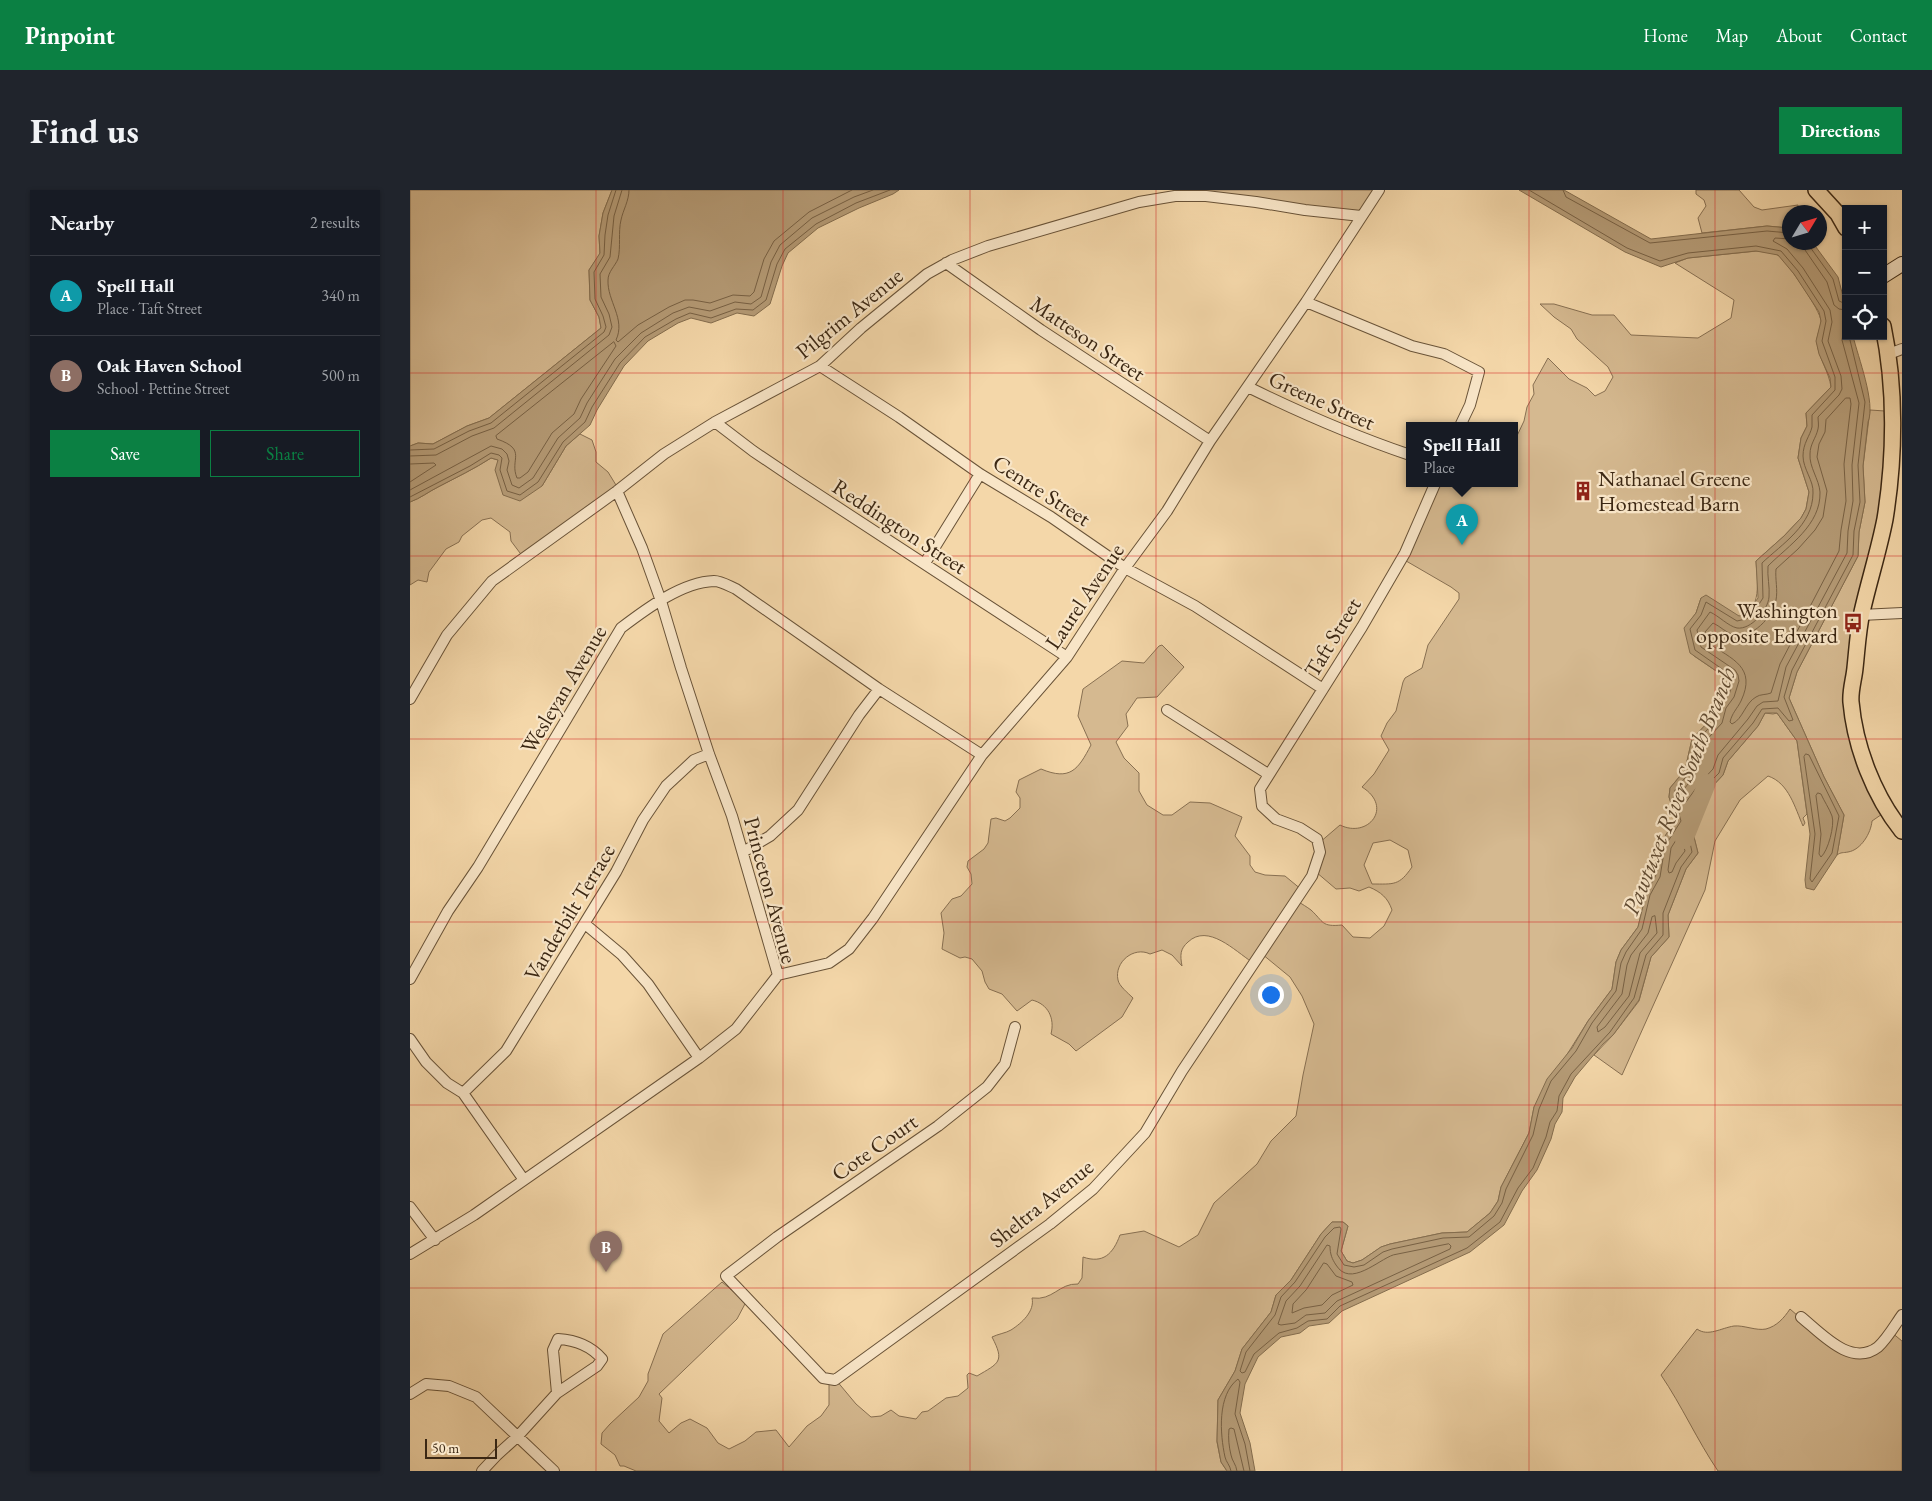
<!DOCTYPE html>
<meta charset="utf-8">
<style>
:root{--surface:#171b24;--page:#20242c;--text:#f1f3f6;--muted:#9ea1a6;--line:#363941;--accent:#0b8043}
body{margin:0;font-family:"EB Garamond",serif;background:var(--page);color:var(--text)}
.controls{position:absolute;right:15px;top:15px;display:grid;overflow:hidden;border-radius:0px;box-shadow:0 1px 4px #0004}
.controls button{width:45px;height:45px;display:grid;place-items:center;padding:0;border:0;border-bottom:1px solid var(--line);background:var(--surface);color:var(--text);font:25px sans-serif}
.compass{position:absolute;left:1372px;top:15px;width:45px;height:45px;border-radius:50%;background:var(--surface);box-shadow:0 1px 4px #0004;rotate:52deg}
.scale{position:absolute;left:15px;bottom:12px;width:72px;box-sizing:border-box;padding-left:5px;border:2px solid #3b2713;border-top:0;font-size:14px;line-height:18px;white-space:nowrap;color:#3b2713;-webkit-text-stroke:4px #f8e5c7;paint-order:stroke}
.you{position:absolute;left:860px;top:804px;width:18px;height:18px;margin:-12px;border:4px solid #fff;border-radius:50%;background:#1a73e8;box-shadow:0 0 0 8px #1a73e833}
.badge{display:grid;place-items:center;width:32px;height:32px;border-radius:50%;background:var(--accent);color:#fff;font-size:16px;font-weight:700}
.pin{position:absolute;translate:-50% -41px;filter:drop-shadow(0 1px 2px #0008)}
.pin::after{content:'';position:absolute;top:26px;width:18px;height:15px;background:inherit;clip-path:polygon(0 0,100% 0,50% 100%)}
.popup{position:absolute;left:996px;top:232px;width:112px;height:65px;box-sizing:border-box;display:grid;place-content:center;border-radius:0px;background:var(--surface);filter:drop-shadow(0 1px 4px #0005);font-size:16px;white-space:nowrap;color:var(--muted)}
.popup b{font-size:19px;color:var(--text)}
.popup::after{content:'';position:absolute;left:50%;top:100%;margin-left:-10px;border:10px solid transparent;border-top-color:var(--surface)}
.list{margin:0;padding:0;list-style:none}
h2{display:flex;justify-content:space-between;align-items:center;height:65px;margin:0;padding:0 20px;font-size:21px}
h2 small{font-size:16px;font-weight:400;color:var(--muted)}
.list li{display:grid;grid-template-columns:32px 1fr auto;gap:15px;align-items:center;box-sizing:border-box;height:80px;padding:0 20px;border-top:1px solid var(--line)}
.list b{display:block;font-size:19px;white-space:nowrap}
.list p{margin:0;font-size:16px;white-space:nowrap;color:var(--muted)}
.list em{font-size:16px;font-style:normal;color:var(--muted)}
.actions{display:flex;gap:10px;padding:15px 20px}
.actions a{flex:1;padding:11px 0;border:1px solid var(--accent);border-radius:0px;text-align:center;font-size:18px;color:var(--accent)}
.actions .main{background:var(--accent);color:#fff}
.icon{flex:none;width:28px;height:28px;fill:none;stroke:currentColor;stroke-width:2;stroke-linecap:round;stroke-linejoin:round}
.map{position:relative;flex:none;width:1492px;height:1281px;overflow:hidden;border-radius:0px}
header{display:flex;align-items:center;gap:30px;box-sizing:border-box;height:70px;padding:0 25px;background:var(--accent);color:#fff}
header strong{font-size:24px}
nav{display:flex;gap:28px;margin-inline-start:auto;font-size:18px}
.intro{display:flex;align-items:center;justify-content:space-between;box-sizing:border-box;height:120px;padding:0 30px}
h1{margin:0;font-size:35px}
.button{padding:12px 22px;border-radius:0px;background:var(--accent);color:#fff;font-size:18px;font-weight:700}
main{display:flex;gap:30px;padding:0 30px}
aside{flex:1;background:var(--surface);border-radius:0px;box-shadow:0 1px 4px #0004}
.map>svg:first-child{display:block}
</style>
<header>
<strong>Pinpoint</strong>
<nav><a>Home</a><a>Map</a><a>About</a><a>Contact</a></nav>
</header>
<div class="intro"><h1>Find us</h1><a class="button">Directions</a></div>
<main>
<aside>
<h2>Nearby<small>2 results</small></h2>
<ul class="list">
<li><span class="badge" style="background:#0f9aa8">A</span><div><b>Spell Hall</b><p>Place · Taft Street</p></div><em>340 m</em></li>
<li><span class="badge" style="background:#8d6e63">B</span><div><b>Oak Haven School</b><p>School · Pettine Street</p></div><em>500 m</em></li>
</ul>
<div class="actions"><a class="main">Save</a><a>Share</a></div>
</aside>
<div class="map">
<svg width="1492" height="1281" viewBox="0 0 1492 1281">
<rect width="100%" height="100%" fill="#f4d7a9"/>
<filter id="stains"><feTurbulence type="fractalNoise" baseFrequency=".004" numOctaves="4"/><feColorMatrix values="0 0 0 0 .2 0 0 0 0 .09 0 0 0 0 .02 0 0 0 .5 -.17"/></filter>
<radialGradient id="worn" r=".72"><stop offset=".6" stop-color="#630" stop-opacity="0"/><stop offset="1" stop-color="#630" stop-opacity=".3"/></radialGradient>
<path fill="#d5b990" stroke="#887052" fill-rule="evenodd" d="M0 0H202L193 23 189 46 190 64 179 80 180 110 189 127 191 138 79 228 57 236 23 254 8 253 0 256Z
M763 0H968L953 24 764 4Z
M1286 0H1329L1344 17 1352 20 1388 15 1387 22H1380L1379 38 1357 36 1292 43 1288 28 1296 16 1294 10 1286 4Z
M1347 61C1353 62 1364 62 1369 66 1377 72 1411 121 1411 131 1411 138 1406 146 1407 153 1409 169 1419 182 1421 197L1396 223 1397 236 1391 248 1388 268 1399 302 1396 319 1391 328 1374 346 1346 371C1347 390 1353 420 1329 427L1291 408 1286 423 1275 438 1284 466 1318 489 1314 504 1306 513 1302 528 1282 549 1275 580 1260 598 1259 607 1266 629 1250 654 1246 685 1236 704 1228 737 1211 760 1206 772 1202 799 1178 831 1124 917 1119 943 1091 997 1088 1011 1080 1023 1057 1042 1032 1043 980 1054 971 1057 952 1070 943 1073 937 1071 931 1061 938 1036 933 1032H922L911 1044 881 1090 866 1105 861 1122 832 1159 825 1181 808 1210 807 1252 811 1272 817 1281H226L214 1276H210L205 1265 191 1254 192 1243 200 1234 229 1207 238 1191V1184L253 1144 312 1092 336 1112 327 1129 249 1204 252 1208 249 1231 259 1243 271 1233 280 1229 297 1238 308 1253 319 1259 335 1251 346 1242 366 1240 379 1257 397 1236 411 1226 419 1215V1189L426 1190 446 1214 461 1227 471 1226 481 1220 489 1226 506 1229 512 1222 518 1221 536 1208 548 1206 558 1198 557 1185 559 1183 567 1186C589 1173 595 1172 582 1147 588 1144 596 1143 601 1140 612 1133 625 1121 622 1108 643 1111 649 1093 668 1094L672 1088 673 1067C693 1074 703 1064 710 1045L734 1041 769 1057 788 1045 804 1013 847 974 861 951 886 926 893 885 904 834 892 806 880 787 852 764 842 772C825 761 798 733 778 752 770 759 770 765 772 776L762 765 752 760 740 764C724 756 704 772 708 790 709 796 718 803 723 808L712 827 666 861 659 854 641 844C645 828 638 814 622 810L607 821 592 804 579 799 575 792 572 781 562 769 555 767 550 768 532 759 534 743 531 723 542 709 551 706 562 694 561 684 557 677 558 671 574 659 578 653 581 629 586 628 595 631 600 628 610 618V608L606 602 609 590 631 579C660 591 668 580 681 555L668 526 673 499 712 471 734 473 749 456 752 455 774 477 747 507 727 508 716 524 718 536 706 552 714 568 729 583V601L737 615 753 625H762L780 612 800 613 832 627 825 646 840 666V675L845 682 855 685 875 686 892 700 887 711C892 714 897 717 901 720 914 732 911 737 932 735L943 747 960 748 974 736 982 720C978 708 971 702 959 697L949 701 940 698 926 699 906 682 909 653 930 635C958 649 984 617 952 597L964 584 979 560 971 546 977 533 986 521 993 492 995 488 1012 478 1018 455 1049 409V403L1041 397 991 368 1024 294H1104L1105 250 1114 231 1117 217 1124 204 1123 195 1138 168 1159 189 1177 198 1185 206 1195 201 1203 187 1198 177 1167 149 1161 139 1144 127 1130 114H1144L1182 125H1204L1221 145 1288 148 1321 128 1324 110 1265 73 1278 68ZM980 650 998 660 1002 677C989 696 984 694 962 694L954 675 963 653Z
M1460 220 1475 221 1482 269 1453 423 1444 531 1478 620 1462 631C1461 643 1451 660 1438 662 1433 663 1431 662 1427 665L1434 625 1414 587 1379 508 1387 482 1448 366 1449 342 1455 312 1453 276Z
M170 244 182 250 186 262V272L198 282 209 300 113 367 101 351 100 342 81 328 72 330 52 346 49 352 36 359 19 382 17 392 8 390 0 395V312C11 308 18 302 28 297 47 287 64 279 81 268L88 270 132 296 156 256Z
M1355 523 1363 524 1367 523 1387 551 1397 624 1393 628 1395 633 1393 636C1385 618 1379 593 1358 586L1330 610 1305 651 1295 700 1212 885 1184 865 1203 845 1229 811 1241 767 1259 747 1258 725 1276 679 1288 663 1282 639V626L1286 617 1298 601 1313 585 1318 571 1348 536Z
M1380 1119 1420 1154 1460 1161 1481 1142 1492 1151V1281H1308C1287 1250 1272 1216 1251 1185L1287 1139C1298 1147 1311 1138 1324 1136 1334 1135 1346 1141 1356 1139 1367 1136 1374 1128 1380 1119Z"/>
<path fill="#b59b76" stroke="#846d4e" d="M202 0H489L483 4 449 18 408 38 378 63 372 76 360 114 344 126 327 123 301 133 281 128 268 133 238 151 214 176 187 220 180 235 156 256 132 296 110 311 93 305 85 280 88 270 81 268C64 279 47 287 28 297 18 302 11 308 0 312V256L8 253 23 254 57 236 79 228 191 138 189 127 180 110 179 80 190 63 189 46 193 23Z
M1109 0H1154L1241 49 1357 36 1379 38 1380 52 1403 53 1428 87 1436 118V146H1443C1448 167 1466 213 1458 232L1453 276 1455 312 1449 342 1448 366 1387 482 1379 508 1414 587 1434 625 1427 665 1404 700 1396 698 1395 690 1400 644 1387 551 1367 523H1355L1348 536 1318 571 1313 585 1298 601 1286 617 1282 626V639L1288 663 1276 679 1258 725 1259 747 1241 767 1229 810 1203 845 1193 854 1165 887 1153 908 1152 922 1145 934 1141 949 1127 980 1112 1001 1094 1035 1060 1062 932 1121 919 1133 899 1136 890 1143 871 1147 848 1167 835 1194 830 1223 840 1253 845 1281H817L811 1272 807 1251 808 1210 825 1181 832 1159 861 1122 866 1105 881 1090 911 1044 922 1032H933L938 1036 931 1061 937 1071 943 1073 952 1070 971 1057 980 1054 1032 1043 1057 1042 1080 1023 1088 1011 1091 997 1119 943 1124 917 1137 889 1162 858 1178 831 1202 799 1206 772 1211 760 1228 737 1236 704 1246 685 1250 654 1266 629 1259 607 1260 598 1275 580 1282 549 1302 528 1306 513 1314 504 1318 489 1280 463 1274 438 1286 423 1291 408 1296 405 1329 426 1336 424 1348 408 1346 371 1374 346 1391 328 1396 319 1399 302 1388 268 1391 248 1397 236 1396 223 1421 197 1420 188 1409 164 1406 151 1411 131 1409 122 1384 84 1368 65 1346 61 1278 68 1251 77 1215 62Z"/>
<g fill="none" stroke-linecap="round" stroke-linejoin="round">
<path stroke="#786144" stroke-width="1" d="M219 0C219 11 213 20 211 30 208 42 211 57 208 69 205 76 198 82 198 90 197 111 216 129 206 150L208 152 228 135 259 117 275 110H283L300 113 323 105 340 106 344 102 354 69 364 51 399 22 442 0
M1119 0 1217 58 1250 71 1278 63 1346 56 1371 61 1388 81 1414 121 1416 131 1412 151 1425 187V200L1402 225C1402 229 1402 233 1402 237 1400 246 1393 253 1393 266 1393 279 1404 291 1403 303 1403 335 1372 354 1352 373L1353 408 1340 428 1327 431 1296 412 1291 425 1280 439 1285 460 1322 486 1323 491 1319 505 1310 515 1306 530 1287 551 1279 583 1265 600 1264 607 1271 631 1255 656 1250 687 1240 705 1232 739 1216 762 1211 773 1206 801 1182 833 1166 861 1141 891 1129 919 1123 945 1096 999 1092 1013 1084 1026 1059 1047 1033 1048 982 1059 973 1062 954 1075 944 1077 934 1075 927 1064 931 1039 930 1037 924 1038 915 1047 885 1092 871 1107 865 1125 836 1162 830 1181 832 1183 835 1182 844 1164 869 1143 887 1138 898 1131 917 1129 930 1116 1057 1058 1090 1032 1108 998 1123 978 1136 947 1140 932 1147 921 1149 906 1161 884 1200 842 1224 808 1236 765 1253 745V723L1271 677 1282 662 1277 639V625L1281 616 1294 598 1309 583 1313 568 1343 533 1352 519 1368 518 1379 531 1383 530 1374 507 1382 480 1443 365 1444 341 1450 312 1448 275 1455 212 1439 146
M1153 0 1156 7 1240 53 1357 41 1380 43
M1380 49 1365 48 1363 51 1377 59 1393 78 1420 120 1422 132 1418 151 1431 186 1432 199 1429 205 1408 227C1408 231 1409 235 1408 239 1406 248 1400 254 1400 264 1399 277 1409 289 1410 302 1411 335 1379 355 1358 376 1357 386 1360 397 1359 407 1358 420 1341 440 1327 438 1318 436 1309 426 1300 422L1287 440 1291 457 1325 480 1328 485 1329 491 1324 507 1316 518 1312 533 1292 555 1285 585 1271 603 1270 607 1273 612H1276L1289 594 1303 579 1308 565 1338 529 1347 516 1353 512 1368 511 1376 477 1437 363 1438 341 1443 311 1442 275 1449 213 1432 150 1433 144 1436 139
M1393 52 1395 60 1417 92 1424 115 1429 119 1436 120
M1400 52V57L1423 89 1429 111 1436 114
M204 152 206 156 171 209 164 224 142 243 118 282 110 288H107C99 269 118 260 87 249L86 246Z
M1436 208H1440L1441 214 1434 274 1436 311 1431 340 1429 361 1370 474 1361 503C1356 505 1350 504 1346 507 1335 513 1333 529 1322 534L1320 532C1322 523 1327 519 1331 511 1347 477 1322 469 1298 453L1295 442 1303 433C1310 436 1316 443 1324 445 1342 449 1363 427 1366 410 1368 400 1365 389 1366 379L1388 359 1405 340 1413 327 1417 301 1407 267 1409 254 1415 242 1416 230Z
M0 260 24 259 59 241 81 233 194 142 196 137 193 126 185 109 184 82 194 65 195 45 198 25 206 0
M0 266 26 265 62 246 84 238 199 145 202 137 199 124 191 107 190 84 200 67 204 26 212 0
M0 274 24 273 26 275 0 292
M0 300 81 256 92 259 97 264 99 271 97 280 102 295 109 298 123 288 148 248 170 228 177 213 205 169 231 143 263 123 279 117 300 121 325 112 341 114 351 107 361 72 370 55 402 28 444 7 463 0
M0 307 60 276 81 263 89 265 92 268 90 280 97 301 110 305 128 292 153 252 175 232 182 217 210 173 235 147 266 129 280 123 301 128 326 119 343 120 356 110 367 74 375 59 406 34 446 13 480 0
M1396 564 1399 565 1429 626 1422 663 1402 692 1400 689 1405 644 1394 567Z
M1408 603 1411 604C1414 611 1419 618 1422 626 1425 635 1418 661 1411 667L1409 664 1411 644 1406 606Z
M1271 646 1275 661 1266 673 1262 682 1259 683 1258 680 1261 658 1268 647Z
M1245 726 1247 743 1230 763 1219 806 1195 837 1188 842 1187 837 1212 804 1217 775 1221 765 1238 743 1242 727Z
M1039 1054 1041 1056 1040 1059 927 1111 915 1123 896 1125 885 1133 871 1135 868 1134 876 1111 890 1096 917 1055 920 1056C920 1064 922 1069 926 1075 940 1098 968 1070 983 1065Z
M914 1073 917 1074 926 1086 942 1092 943 1095 922 1105 912 1115 894 1118 882 1123 883 1114 896 1100Z
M821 1281C820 1275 816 1272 815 1267 810 1244 807 1205 828 1189L830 1192 825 1224 835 1254 840 1281
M827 1281C826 1274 822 1271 821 1265 819 1257 818 1248 819 1239L821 1238 824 1239 834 1281"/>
<path stroke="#b59b76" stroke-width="18" d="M1274 650 1297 593"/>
<defs>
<path id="minor" d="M536 73 631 140 800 251
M896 112 1002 156 1034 164 1069 182 1060 215 1050 236
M1479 164 1492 159
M410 176 489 227 570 284 641 327 715 378 785 416 913 499
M838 197C891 223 944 246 1000 265
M305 232 343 261 386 290 657 467
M515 373 570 284
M1451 425 1492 423
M0 509 37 445 82 391 207 301 254 264 305 232 410 176 451 138 517 84 542 70 578 56 729 12 765 6H796L846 12 895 20 951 26
M757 520 858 584
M333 662 360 646 388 620 449 525 469 499
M175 734 212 765 238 794 289 868
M368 785 419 773 439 759 463 728 572 565 657 467 715 378 757 321 800 251 896 112 969 0
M0 789 38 721 68 677 211 438C236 419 272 392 304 391 311 391 319 396 326 399L469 499 572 565
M605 837 595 874 577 897 528 936 367 1047 316 1086 413 1188 425 1190 640 1034 683 999 735 943 772 881 902 686 910 662 907 649 890 638 866 629 852 616 850 599 952 437 995 363 1025 294
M0 849 16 872 37 893 53 903 114 990
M53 903 96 861 206 682 233 630 256 596 284 570 299 564
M0 1017 25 1050
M0 1064 64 1025 289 868 326 839 368 785 322 626 299 564 271 478 251 411 232 358 207 301
M1391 1127C1411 1143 1441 1178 1468 1157 1477 1149 1485 1135 1492 1125
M148 1149C165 1150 181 1156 192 1169L187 1176 147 1203 143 1160Z
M0 1204 16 1194 39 1196 66 1207 144 1281
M72 1281 87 1265 108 1246 147 1203"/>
<path id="secondary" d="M1473 86 1492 74"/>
<path id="primary" d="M1406 0 1428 24 1436 38
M1473 136C1486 198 1485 267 1475 329 1469 360 1459 391 1452 422 1448 440 1447 460 1445 478 1444 489 1440 501 1441 512 1445 557 1464 606 1492 641"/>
</defs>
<use href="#minor" stroke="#695338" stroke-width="12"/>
<use href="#secondary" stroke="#3b2713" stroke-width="16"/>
<use href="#primary" stroke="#3b2713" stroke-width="18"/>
<use href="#minor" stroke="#f8e5c7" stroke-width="10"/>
<use href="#secondary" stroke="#f8e5c7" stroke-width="14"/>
<use href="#primary" stroke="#f4d7a9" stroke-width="15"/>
</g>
<path fill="none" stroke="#d62828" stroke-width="1" stroke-opacity="0.55" d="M186 0V1281M373 0V1281M560 0V1281M746 0V1281M932 0V1281M1119 0V1281M1305 0V1281M0 183H1492M0 366H1492M0 549H1492M0 732H1492M0 915H1492M0 1098H1492"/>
<defs>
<symbol id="building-bare" viewBox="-9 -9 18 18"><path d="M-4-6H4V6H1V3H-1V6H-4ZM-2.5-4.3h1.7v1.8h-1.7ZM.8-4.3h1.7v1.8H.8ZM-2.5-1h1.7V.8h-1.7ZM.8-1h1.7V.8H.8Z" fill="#8f2418" stroke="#f8e5c7" stroke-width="2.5" paint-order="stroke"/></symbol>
<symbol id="bus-bare" viewBox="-9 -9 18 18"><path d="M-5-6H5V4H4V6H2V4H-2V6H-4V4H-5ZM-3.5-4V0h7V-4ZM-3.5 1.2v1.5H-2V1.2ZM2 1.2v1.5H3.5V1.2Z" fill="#8f2418" stroke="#f8e5c7" stroke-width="2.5" paint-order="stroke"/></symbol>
</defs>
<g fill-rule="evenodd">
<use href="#building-bare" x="1159" y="287" width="28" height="28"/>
<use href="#bus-bare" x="1429" y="419" width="28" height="28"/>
</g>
<g text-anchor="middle" stroke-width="4.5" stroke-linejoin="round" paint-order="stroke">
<g font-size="22" fill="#3b2713" stroke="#f8e5c7">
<text transform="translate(439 123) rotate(-39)" y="8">Pilgrim Avenue</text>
<text transform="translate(678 148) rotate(34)" y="8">Matteson Street</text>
<text transform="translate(912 210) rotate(24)" y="8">Greene Street</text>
<text transform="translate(632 300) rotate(33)" y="8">Centre Street</text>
<text transform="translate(490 336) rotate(33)" y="8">Reddington Street</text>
<text transform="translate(674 406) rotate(-56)" y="8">Laurel Avenue</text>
<text transform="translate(922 447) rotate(-59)" y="8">Taft Street</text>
<text transform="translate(153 499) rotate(-59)" y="8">Wesleyan Avenue</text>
<text transform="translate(361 700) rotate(75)" y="8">Princeton Avenue</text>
<text transform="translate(159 722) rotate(-59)" y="8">Vanderbilt Terrace</text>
<text transform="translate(464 957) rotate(-35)" y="8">Cote Court</text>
<text transform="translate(631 1013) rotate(-39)" y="8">Sheltra Avenue</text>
</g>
<g font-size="22" fill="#3b2713" stroke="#f8e5c7" text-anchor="start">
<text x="1188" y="296">Nathanael Greene<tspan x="1188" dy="25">Homestead Barn</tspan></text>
<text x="1428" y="428" text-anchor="end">Washington<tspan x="1428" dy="25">opposite Edward</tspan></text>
</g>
<g font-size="24" font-style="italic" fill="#604a31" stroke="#f8e5c7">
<text transform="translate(1269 601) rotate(-68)" y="8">Pawtuxet River South Branch</text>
</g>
</g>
<rect width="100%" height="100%" filter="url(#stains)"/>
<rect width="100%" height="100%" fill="url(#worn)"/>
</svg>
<div class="controls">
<button>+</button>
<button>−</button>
<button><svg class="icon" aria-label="locate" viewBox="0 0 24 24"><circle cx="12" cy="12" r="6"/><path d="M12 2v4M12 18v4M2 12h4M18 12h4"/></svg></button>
</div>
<svg class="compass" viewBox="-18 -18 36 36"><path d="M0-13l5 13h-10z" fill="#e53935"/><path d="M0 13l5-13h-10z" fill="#9ea1a6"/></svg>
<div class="scale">50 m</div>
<div class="you"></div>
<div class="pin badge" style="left:1052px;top:355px;background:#0f9aa8">A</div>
<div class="popup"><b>Spell Hall</b>Place</div>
<div class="pin badge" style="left:196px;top:1082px;background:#8d6e63">B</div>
</div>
</main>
